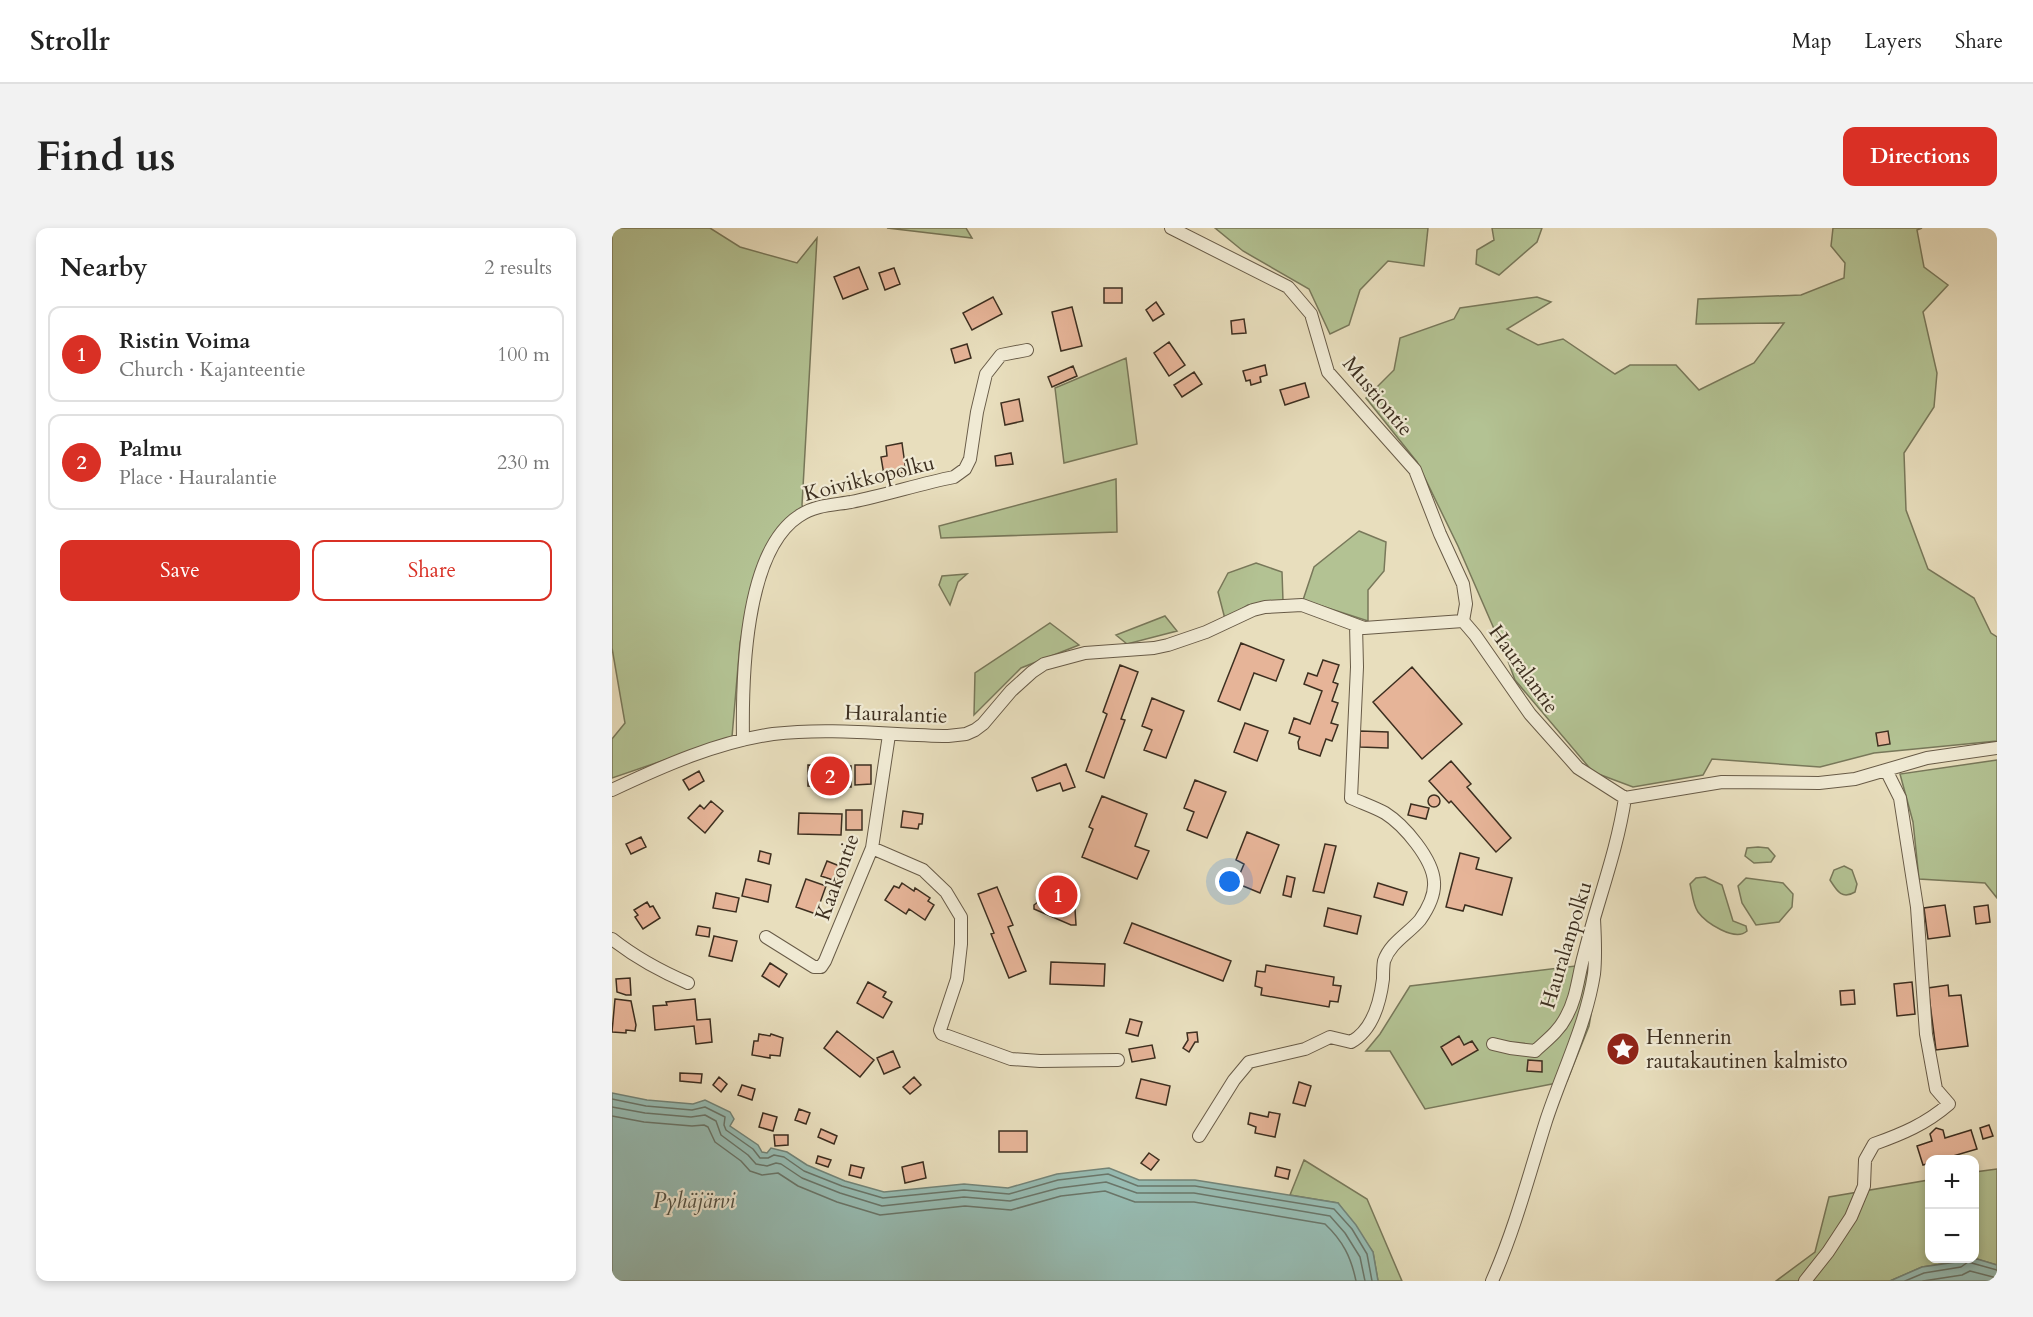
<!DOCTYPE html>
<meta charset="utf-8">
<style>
:root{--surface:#fff;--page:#f2f2f2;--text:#222;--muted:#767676;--line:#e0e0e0;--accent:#d93025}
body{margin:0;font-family:Cardo,serif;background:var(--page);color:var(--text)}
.controls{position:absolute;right:18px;bottom:18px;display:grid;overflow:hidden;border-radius:12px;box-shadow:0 3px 9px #0003}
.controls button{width:54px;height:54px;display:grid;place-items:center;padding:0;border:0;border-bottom:2px solid var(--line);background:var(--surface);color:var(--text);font:30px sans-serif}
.you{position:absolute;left:618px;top:654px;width:21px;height:21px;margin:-15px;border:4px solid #fff;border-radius:50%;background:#1a73e8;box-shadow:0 0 0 9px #1a73e833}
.badge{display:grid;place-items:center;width:39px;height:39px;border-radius:50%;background:var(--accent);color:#fff;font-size:20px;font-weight:700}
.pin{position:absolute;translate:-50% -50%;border:3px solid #fff;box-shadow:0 2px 6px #0006}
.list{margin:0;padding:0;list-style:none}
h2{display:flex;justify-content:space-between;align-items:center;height:78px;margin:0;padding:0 24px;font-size:26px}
h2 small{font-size:20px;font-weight:400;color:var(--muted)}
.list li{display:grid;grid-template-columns:39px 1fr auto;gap:18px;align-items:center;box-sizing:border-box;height:96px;margin:0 12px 12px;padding:0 12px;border:2px solid var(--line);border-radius:12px}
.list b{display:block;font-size:22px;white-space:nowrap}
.list p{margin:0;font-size:20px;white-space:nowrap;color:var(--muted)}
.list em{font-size:20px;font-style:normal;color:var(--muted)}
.actions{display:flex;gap:12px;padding:18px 24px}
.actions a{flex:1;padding:14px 0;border:2px solid var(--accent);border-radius:12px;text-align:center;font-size:21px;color:var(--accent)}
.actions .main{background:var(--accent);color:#fff}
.map{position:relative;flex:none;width:1385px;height:1053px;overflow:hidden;border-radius:12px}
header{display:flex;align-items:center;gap:36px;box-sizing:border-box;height:84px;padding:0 30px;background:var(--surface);border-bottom:2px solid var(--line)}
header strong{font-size:28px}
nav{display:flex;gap:33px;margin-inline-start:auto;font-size:21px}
.intro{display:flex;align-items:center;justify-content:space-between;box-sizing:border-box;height:144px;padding:0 36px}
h1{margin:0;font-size:42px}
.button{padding:15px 27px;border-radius:12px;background:var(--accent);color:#fff;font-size:21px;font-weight:700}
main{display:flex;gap:36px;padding:0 36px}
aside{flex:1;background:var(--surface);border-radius:12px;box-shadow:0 3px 9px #0003}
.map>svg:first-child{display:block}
</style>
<header>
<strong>Strollr</strong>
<nav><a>Map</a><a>Layers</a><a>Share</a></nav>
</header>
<div class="intro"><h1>Find us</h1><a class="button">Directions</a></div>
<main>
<aside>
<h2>Nearby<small>2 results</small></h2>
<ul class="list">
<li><span class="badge">1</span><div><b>Ristin Voima</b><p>Church · Kajanteentie</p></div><em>100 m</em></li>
<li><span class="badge">2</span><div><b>Palmu</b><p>Place · Hauralantie</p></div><em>230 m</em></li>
</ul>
<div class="actions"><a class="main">Save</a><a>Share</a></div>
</aside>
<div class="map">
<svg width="1385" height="1053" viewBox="0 0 1385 1053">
<rect width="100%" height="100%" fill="#e8debd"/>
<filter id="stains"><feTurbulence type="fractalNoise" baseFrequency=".00333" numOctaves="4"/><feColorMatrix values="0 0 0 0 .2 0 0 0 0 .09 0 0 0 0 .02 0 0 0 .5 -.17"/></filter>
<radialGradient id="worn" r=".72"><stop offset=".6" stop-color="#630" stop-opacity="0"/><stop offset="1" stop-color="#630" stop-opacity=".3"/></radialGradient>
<path fill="#b3c293" stroke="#78785a" stroke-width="1.5" d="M0 0H98L128 19 185 35 205 10 190 277 192 283 183 287 139 362 128 415 120 509 0 550V511L13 495 0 420Z
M275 0H354L360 10Z
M603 0H816L812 38 776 33 748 62 737 97 718 106 697 61 631 23Z
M880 0H930L925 14 887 47 864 36 865 22 882 12Z
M1221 0H1310L1305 2 1312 39 1336 57 1311 84 1325 145 1322 179 1292 225 1294 282 1316 341 1362 370 1379 405 1385 409V513L1262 525 1208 539 1100 531 1091 547 1021 559 981 544 903 452 896 433 846 318 805 234 754 170 782 142 788 110 842 91 848 80 925 69 939 74 895 101 926 117 951 111 1003 146 1018 137H1064L1087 162 1142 135 1172 95 1084 96 1086 71 1189 67 1232 50 1233 35 1219 18Z
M514 130 525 216 452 235 443 160Z
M504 251 505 304 329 310 327 298Z
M747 303 774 314 772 343 756 362V393L691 372 702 339Z
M644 335 670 344 671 373 636 377 613 391 606 364 616 345Z
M355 346 346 354 338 377 327 357 330 348Z
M553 388 565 403 515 416 504 407Z
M438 395 467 417 409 440 362 487 363 445Z
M1385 532V670L1373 655 1307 651 1301 594 1288 546Z
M1146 619 1156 620 1163 628 1159 634 1142 635 1133 628 1135 620Z
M1232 638 1240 642 1245 656 1243 664C1230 672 1225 663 1218 652L1222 642Z
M1093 649 1110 657 1121 693 1134 698 1135 703C1123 714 1094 695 1086 684 1081 677 1080 664 1078 656L1084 650Z
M1134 650 1171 655 1181 666 1180 679 1167 694 1144 697 1130 675 1126 658Z
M988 735 977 798 955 853 813 881 778 823H754L768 806 798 758Z
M692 932 755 971 790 1053H766L761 1024 726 975 678 967Z
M1385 941V1037L1365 1031 1310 1039 1278 1053H1164L1203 1024 1217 969 1317 952 1318 1030H1362L1363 944Z"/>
<path fill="#97bcb3" stroke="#738478" stroke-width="1.5" d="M0 865 35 872 81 876 93 872 118 884 122 891 118 898 146 917 150 924 155 925 159 920 175 924 195 937 233 953 272 964 352 956 396 960 445 946 497 940 527 952H583L726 975 744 997 761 1024 766 1053H0Z
M1365 1031 1385 1037V1053H1278L1310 1039Z"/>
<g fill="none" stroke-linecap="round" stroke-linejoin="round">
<path stroke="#6a766a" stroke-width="1.5" d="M0 871 34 878 80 882 93 879 113 889 112 897 114 902 141 921 148 930H156L162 927 172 929 192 943 230 958 271 970 352 962 397 966 446 952 496 946 526 958H583L722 981 740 1001 755 1026 760 1053
M0 879 33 885 79 889 93 887 104 893 109 907 136 927 144 936 155 938 164 935 169 936 190 950 228 965 270 978 352 969 398 973 447 960 494 954 525 965H582L718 988 733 1005 748 1029 753 1053
M0 888 32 894 80 898 92 897 96 899 103 914 129 933 138 943 150 947 166 945 186 958 225 974 268 987 353 978 399 982 449 968 493 963 523 974H582L713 996C731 1013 739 1029 744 1053
M1293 1053 1312 1045 1349 1039 1356 1034 1385 1042
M1311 1053 1350 1047 1358 1043 1385 1050"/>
</g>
<path fill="#e6b498" stroke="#3d2f20" stroke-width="1.5" d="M247 39 256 61 231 71 222 49Z
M282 40 288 56 273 62 267 45Z
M492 60H510V75H492Z
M381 69 390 86 360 102 351 85Z
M544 74 552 86 541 93 534 82Z
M460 79 470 118 449 123 440 84Z
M632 91 634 105 620 106 619 93Z
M557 114 573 137 557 148 542 125Z
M355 116 359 130 343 135 339 121Z
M653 137 655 147 648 149 649 154 639 157 638 152 634 153 631 143Z
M461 138 465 148 440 159 436 149Z
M582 144 590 156 570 169 562 157Z
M693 155 697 169 673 177 668 162Z
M407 171 411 193 393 197 389 175Z
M290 215 294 244 272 247 269 229 275 228 274 218Z
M399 225 401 236 384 238 383 228Z
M629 415 672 432 664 453 642 445 628 482 606 473Z
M711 432 727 437 721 454 726 456 720 473 726 475 719 495 726 497 720 513 714 511 708 528 687 521 686 514 688 509 677 505 682 490 698 496 710 463 692 456 696 445 705 448Z
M508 437 526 444 509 491 513 492 492 550 474 543 495 486 491 484Z
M800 439 850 496 810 531 761 474Z
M540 470 572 483 554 530 532 522 540 502 530 498Z
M633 495 656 503 645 533 622 524Z
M748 503 776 504V520L748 519Z
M1276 503 1278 516 1266 518 1264 505Z
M839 533 859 556 855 559 899 610 884 624 839 573 837 575 817 553Z
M454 536 463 559 451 563 448 555 425 563 420 550Z
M196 537 239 538V559L196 558Z
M243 537H259V556L243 557Z
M87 543 92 553 77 562 71 552Z
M583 552 614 564 595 610 575 602 582 584 572 580Z
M816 573a6 6 0 1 1 12 0a6 6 0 1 1-12 0Z
M490 568 535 586 523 618 537 623 525 651 470 629 481 601 477 599Z
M99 573 111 583 93 605 76 590 88 577 92 581Z
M799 576 817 580 814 591 796 587Z
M234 582H250V602H234Z
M291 583 311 586 310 596H307L306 601 289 599Z
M187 585 230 586 229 607 186 606Z
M635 604 667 617 648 665 624 655 632 636 624 632Z
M29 609 34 619 19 626 14 616Z
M713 616 724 618 712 665 701 663Z
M148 623 159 626 157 636 146 633Z
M848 625 867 630 864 641 900 650 890 687 853 677 851 683 834 679Z
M215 633 230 639 224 653 209 648Z
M675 648 683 650 679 669 671 667Z
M134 651 159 657 156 674 130 668Z
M194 651 214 658 204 686 184 679Z
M452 654 457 658 459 681H463L464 697H459L422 681V677Z
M290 655 302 663 303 660 318 670 316 673 322 677 313 692 297 681 294 686 273 672 282 658 287 660Z
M766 655 795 664 791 677 762 669Z
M385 659 401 697 396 699 414 743 397 750 379 706 382 705 366 666Z
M104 665 127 670 124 684 101 680Z
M35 674 38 679 41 678 48 690 31 701 23 689 26 687 22 682Z
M1333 677 1338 708 1316 711 1312 680Z
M1376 677 1378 694 1364 696 1362 679Z
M716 680 749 688 745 706 712 698Z
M520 695 619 733 611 753 512 715Z
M86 698 98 700 97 709 84 707Z
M102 708 125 713 120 733 97 728Z
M439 734 493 736 492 758 438 756Z
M158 735 175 746 167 759 150 748Z
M654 737 722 749 721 757 729 758 726 774 718 773 717 779 649 767 650 760 643 758 645 743 653 744Z
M18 750 19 767H14L5 764 4 751Z
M256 754 274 764 271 769 280 774 271 790 245 775Z
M1300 754 1303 786 1285 788 1282 756Z
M1336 757 1337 768 1349 767 1356 818 1324 822 1316 760Z
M1242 762 1243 776 1229 777 1228 763Z
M3 771 19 773 24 797 23 803 14 802V805L0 804Z
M83 771 85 792 98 791 100 814 84 816 82 798 43 802 41 778 55 777 54 774Z
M518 791 530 794 526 808 514 805Z
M225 803 262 832 248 849 212 820Z
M585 804 586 814H583L577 824 571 820 576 812 575 805Z
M147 806 158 808 159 806 171 810 168 828 158 827V830L140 827 142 813H146Z
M847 808 852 817 860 813 866 822 840 837 829 819Z
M540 817 543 830 520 834 517 821Z
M281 823 288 839 272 846 265 830Z
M916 832 930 833V844L915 843Z
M68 845 90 846 89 855 68 853Z
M107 849 115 856 109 864 101 857Z
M302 849 309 857 298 866 291 859Z
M529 851 558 858 554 877 524 870Z
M687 854 699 858 693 878 681 875Z
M130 857 143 861 140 872 126 867Z
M187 881 198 885 194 896 183 892Z
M657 884 668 886 663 909 643 905 644 899 636 896 638 885 656 889Z
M151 885 165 889 161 903 147 899Z
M1377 897 1381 908 1371 911 1368 900Z
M1324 900 1331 902 1333 910 1359 902 1365 921 1341 928 1342 932H1318V935L1311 937 1305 918 1320 913 1318 906Z
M209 901 225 908 222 916 206 909Z
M387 903H415V924H387Z
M162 907H176V917L163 918Z
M537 925 547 932 539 942 529 935Z
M206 928 219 932 216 939 204 935Z
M311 934 314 950 293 955 290 939Z
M239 937 252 940 249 950 237 947Z
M665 939 678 942 676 951 663 948Z"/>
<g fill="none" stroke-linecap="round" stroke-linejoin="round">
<defs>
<path id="minor" d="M559 0 676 59 699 86 716 144 803 242 828 306 851 356 854 376 851 393
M851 393 863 407 918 486 966 540 1013 570 1110 554 1207 555 1243 551 1315 530 1385 520
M131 512C130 452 132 324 187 288 203 277 221 277 239 274 274 267 307 256 342 249L353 241 358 231 365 184 374 146 389 127 415 122
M0 562C51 538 105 514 161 506 219 499 278 507 336 508L354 506 363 502 371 496 399 463 420 444 432 436 473 425 542 420 556 417 594 404 641 382 653 379 690 377 752 400 851 393
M260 620 311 642 334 664 349 689V716L345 751 328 802 330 806 399 831 428 833 506 832
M154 709 202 739H209L213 733 260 620 277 507
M0 711C24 730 48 743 76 755
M881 816 898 820 923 823C935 812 947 803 954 789 965 770 966 748 972 727 985 674 1005 624 1013 570
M587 908 622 852 637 834 693 821 718 809 739 814C761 802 768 775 771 751 771 746 771 739 772 733 778 715 796 706 808 692 815 682 823 667 822 654 821 631 792 597 773 585 762 579 750 575 739 570L745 439 744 397
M880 1053C903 1001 917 947 934 893 950 844 974 797 982 746 984 728 983 709 982 691
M1193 1053 1216 1024 1239 989 1252 958 1253 932 1262 916C1290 906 1314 896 1337 876L1324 861 1314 806 1305 679 1288 570 1274 542"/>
</defs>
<use href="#minor" stroke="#685b47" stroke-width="14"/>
<use href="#minor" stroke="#f0ead4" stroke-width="12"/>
</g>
<defs>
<symbol id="sight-disc" viewBox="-11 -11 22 22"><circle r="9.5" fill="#8f2418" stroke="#f0ead4"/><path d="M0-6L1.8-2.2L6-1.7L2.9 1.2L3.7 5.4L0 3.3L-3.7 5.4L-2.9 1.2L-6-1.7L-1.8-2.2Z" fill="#fff"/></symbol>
</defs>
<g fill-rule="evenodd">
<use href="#sight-disc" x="992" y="802" width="38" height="38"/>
</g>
<g text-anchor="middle" stroke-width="4.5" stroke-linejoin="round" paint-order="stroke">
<g font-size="21" fill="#3d2f20" stroke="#f0ead4">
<text transform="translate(766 168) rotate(50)" y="7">Mustiontie</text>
<text transform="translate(257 250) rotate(-14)" y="7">Koivikkopolku</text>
<text transform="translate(912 441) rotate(54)" y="7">Hauralantie</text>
<text transform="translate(284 486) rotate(2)" y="7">Hauralantie</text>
<text transform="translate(225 649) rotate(-70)" y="7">Kaakontie</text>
<text transform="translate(954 717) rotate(-73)" y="7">Hauralanpolku</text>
</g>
<g font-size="21" fill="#3d2f20" stroke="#f0ead4" text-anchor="start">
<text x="1034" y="816">Hennerin<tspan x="1034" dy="24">rautakautinen kalmisto</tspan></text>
</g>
<g font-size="22" font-style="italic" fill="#545245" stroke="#f0ead4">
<text x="82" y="980">Pyhäjärvi</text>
</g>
</g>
<rect width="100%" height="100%" filter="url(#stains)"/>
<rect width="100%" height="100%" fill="url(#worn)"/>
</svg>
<div class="controls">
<button>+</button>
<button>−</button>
</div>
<div class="you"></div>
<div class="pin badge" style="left:446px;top:667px">1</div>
<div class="pin badge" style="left:218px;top:548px">2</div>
</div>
</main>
